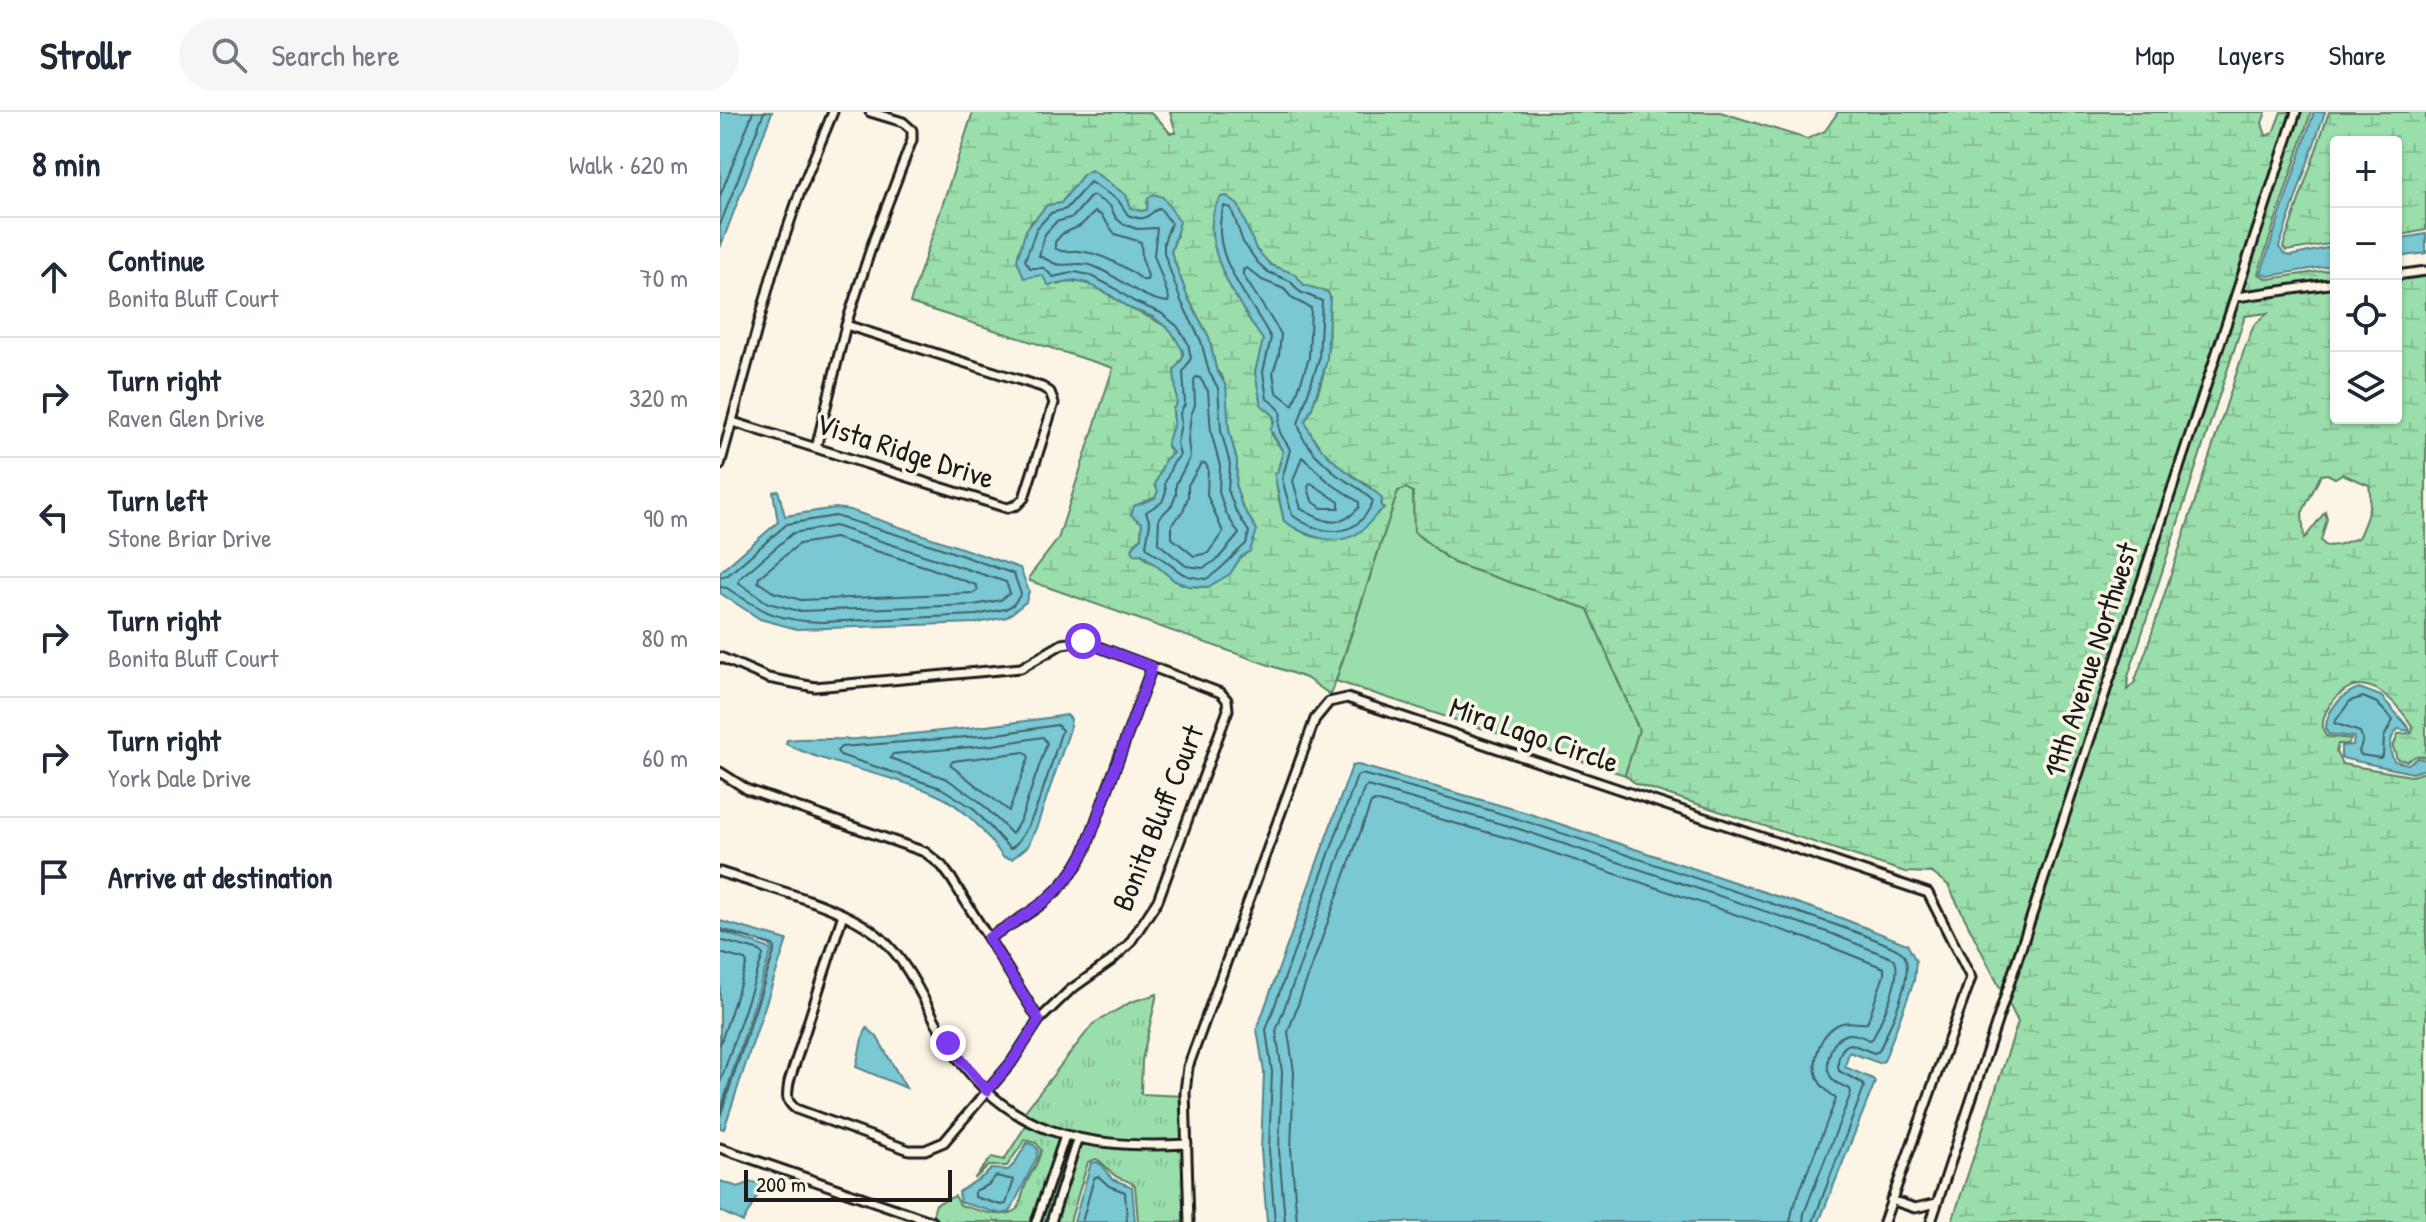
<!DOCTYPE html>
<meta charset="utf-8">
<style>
:root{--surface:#fff;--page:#f6f6f7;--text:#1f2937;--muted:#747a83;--line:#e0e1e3}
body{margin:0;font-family:"Patrick Hand",sans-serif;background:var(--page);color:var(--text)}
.controls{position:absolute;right:24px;top:24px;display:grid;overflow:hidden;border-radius:8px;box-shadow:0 2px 6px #0004}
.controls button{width:72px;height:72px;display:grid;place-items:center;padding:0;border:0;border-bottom:2px solid var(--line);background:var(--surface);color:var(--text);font:40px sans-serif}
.scale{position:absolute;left:24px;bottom:20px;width:208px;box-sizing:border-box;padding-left:8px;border:4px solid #1c1c1c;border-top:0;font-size:22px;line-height:28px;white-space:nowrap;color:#1c1c1c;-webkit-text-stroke:6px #fcf5e5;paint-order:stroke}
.stop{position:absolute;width:24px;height:24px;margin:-18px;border:6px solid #7c3aed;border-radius:50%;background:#fff}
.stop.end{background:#7c3aed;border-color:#fff;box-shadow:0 2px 8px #0008}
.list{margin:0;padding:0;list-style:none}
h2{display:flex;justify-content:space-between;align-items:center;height:104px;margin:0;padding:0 32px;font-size:34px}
h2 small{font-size:26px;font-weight:400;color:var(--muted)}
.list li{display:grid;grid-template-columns:52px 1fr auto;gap:24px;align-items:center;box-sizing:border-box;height:120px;padding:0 32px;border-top:2px solid var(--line)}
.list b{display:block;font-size:30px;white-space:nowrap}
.list p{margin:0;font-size:26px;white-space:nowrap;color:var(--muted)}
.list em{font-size:26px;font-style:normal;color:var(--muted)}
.icon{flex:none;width:44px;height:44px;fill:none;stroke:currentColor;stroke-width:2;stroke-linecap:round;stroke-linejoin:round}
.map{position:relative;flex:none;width:1706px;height:1110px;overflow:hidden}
header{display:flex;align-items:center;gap:48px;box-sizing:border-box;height:112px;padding:0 40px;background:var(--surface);border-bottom:2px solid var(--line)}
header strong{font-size:38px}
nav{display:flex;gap:44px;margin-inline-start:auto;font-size:28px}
.search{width:560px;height:72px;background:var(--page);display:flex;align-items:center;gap:20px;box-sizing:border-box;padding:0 28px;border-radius:44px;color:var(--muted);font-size:30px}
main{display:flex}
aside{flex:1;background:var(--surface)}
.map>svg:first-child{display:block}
</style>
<header>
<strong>Strollr</strong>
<div class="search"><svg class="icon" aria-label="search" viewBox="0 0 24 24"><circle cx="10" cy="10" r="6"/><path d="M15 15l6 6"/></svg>Search here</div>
<nav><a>Map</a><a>Layers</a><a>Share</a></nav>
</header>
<main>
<aside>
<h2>8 min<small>Walk · 620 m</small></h2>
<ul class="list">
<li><svg class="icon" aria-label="ahead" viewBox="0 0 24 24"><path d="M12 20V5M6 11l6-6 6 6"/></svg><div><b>Continue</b><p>Bonita Bluff Court</p></div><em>70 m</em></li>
<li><svg class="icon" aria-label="right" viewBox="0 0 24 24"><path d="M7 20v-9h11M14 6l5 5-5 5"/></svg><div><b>Turn right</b><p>Raven Glen Drive</p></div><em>320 m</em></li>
<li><svg class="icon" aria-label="left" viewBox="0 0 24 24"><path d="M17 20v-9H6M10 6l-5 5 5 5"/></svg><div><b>Turn left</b><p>Stone Briar Drive</p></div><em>90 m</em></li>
<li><svg class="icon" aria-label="right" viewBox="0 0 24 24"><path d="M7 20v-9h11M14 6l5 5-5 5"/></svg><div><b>Turn right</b><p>Bonita Bluff Court</p></div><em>80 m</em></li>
<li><svg class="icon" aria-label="right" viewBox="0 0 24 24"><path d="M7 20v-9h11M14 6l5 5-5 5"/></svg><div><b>Turn right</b><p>York Dale Drive</p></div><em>60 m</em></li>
<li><svg class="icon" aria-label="arrive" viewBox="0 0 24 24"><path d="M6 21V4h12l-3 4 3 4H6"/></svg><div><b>Arrive at destination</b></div></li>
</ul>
</aside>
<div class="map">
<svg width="1706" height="1110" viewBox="0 0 1706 1110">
<defs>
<pattern id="wetland-marsh" width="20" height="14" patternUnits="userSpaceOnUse" patternTransform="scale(2)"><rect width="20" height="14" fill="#9adfab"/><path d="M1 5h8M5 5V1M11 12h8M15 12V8" fill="none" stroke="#84bf93"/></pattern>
<pattern id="park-tufts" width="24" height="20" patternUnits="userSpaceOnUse" patternTransform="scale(2)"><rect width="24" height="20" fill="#9adfab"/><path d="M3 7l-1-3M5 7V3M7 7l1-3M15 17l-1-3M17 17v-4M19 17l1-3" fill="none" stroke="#84bf93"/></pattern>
</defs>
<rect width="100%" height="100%" fill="#fcf5e5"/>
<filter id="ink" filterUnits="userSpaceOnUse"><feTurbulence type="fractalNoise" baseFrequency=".0125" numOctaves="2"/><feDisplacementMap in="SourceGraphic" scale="16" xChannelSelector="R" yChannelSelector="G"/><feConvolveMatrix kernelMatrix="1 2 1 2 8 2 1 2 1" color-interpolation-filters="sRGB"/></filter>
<g filter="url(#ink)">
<path fill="#9adfab" stroke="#5b7e64" stroke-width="2" d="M686 376 693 380 694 420 734 451 868 497 919 618 905 663 616 569 678 379Z"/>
<path fill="url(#wetland-marsh)" stroke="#5b7e64" stroke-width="2" fill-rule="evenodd" d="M253 0H429L440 9 450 21H456L450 0H1000L1087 27 1105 19 1118 0H1546L1542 11 1546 24 1553 21 1561 0H1571L1282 880 1228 773 1212 761 1185 760 916 672 905 663 919 618 868 497 734 451 694 420 693 380 686 376 678 379 611 583 586 566 310 469 309 465 338 427 393 256 190 191ZM377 62 405 83 411 96 420 99 428 98 427 92 457 123 451 140 468 186 489 225 496 257 503 266 509 318 517 349 516 375 522 394 537 418 513 457 488 475 468 474 455 469 437 453 426 448 414 433 421 426 422 411 414 394 435 386 439 379 435 373 445 348 453 340 447 334 454 310 453 297 457 291 459 250 463 246C465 217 432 208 412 197 388 185 367 161 338 173L298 142 311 110 341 91 363 63ZM518 93C524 106 527 121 534 134 548 158 581 174 607 180 610 190 607 195 608 205 611 239 603 278 585 309 592 328 607 346 624 358 638 368 654 374 662 391 656 405 649 411 635 417 604 432 592 428 564 409 557 377 552 372 563 340L551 321C555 302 556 304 541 293L535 260 544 228 513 178Z
M1580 0H1591L1538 162 1548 167 1616 157V168L1522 181Z
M1609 0H1706V118L1676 124V30H1616V131L1566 139 1563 135Z
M1706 162V645L1696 644 1687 649 1677 647 1673 635 1678 622 1692 621 1693 615C1682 599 1662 572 1639 573 1619 574 1594 606 1606 624L1631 627 1628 632H1618L1616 640 1622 652 1691 664 1706 660V1110H1232L1298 910 1288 890 1519 189 1616 175V306H1676V167ZM1548 201 1534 213 1525 235 1427 536 1414 571 1407 578 1408 565 1525 204ZM1607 362 1615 366 1622 362 1649 373C1653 392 1646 409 1638 426L1618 433 1606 434 1601 429 1607 407 1605 400 1584 427 1582 401 1601 363Z"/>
<path fill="url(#park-tufts)" stroke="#5b7e64" stroke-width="2" d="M437 882 422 948 421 982 465 984 469 1110H418L415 1074C409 1068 404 1068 397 1065 389 1060 385 1051 376 1047L368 1050 350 1110H335L350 1063 343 1061 327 1110H320L337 1060 330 1057 311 1110H224L212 1106 216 1092 235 1084 240 1093C255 1097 287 1110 298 1096 301 1088 303 1079 306 1072 311 1060 319 1051 321 1038L316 1031 305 1028 287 1054H269L254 1067 272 1045 284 1048 308 1010 302 1003 373 912 411 890Z"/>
<path fill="#79c8d4" stroke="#54838a" stroke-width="2" d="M0 0H52L0 136Z
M1594 0H1605L1559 135 1564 142 1570 144 1616 134V153L1548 164 1541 161Z
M371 58 406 83 411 96 420 99 427 98 428 86 434 82 443 85 460 110 451 140 468 186 489 225 496 257 506 274 509 318 517 349 516 375 522 394 537 418 530 439 521 445 510 462 488 475 468 474 455 469 422 442 414 443 412 436 421 426 422 411 411 403 414 394 435 386 438 379 435 373 445 348 453 341 447 332 454 311 453 297 457 291 454 258 463 246V239L451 219 433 205 409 196 389 182 367 171 355 168 328 173 322 163 304 166 297 148 306 118 327 93 341 91 363 63Z
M507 84 518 93 536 137 551 153 575 162 584 173 608 180 610 185 607 248 592 296 585 309C597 343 630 361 658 382L662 387 661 394 664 396C655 402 650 412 641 419 617 437 586 424 564 409L554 361H557L563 340 550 317C561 305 549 299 541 293L535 260 543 228C521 196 471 123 501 85Z
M1706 122V141L1676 145V127Z
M58 378 65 404 115 396 130 398 300 456 309 479 306 490 287 505 257 511 77 517 40 507 0 481V460L58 410 53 380Z
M1639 576 1661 584 1689 616 1690 619 1678 617C1669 626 1669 638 1674 649L1688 652 1698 646 1706 648V657L1692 661 1621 646V634L1633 633 1634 625 1608 622 1606 618C1605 600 1621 582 1639 576Z
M347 603 351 607 349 620 317 714 308 734 292 747 283 745C265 720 244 694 215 682 167 661 113 655 66 632L67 628C90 625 113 628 136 627 207 621 276 614 347 603Z
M638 653 804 700 1116 804 1187 832 1196 849 1194 869 1164 949 1159 951 1129 940 1125 955 1153 967 1155 970 1099 1110H547L541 1038 544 960 537 917 632 654Z
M0 809 67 828 4 1017 0 1016V1006L54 841 50 833 0 816Z
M0 819 48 836 51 840 0 999Z
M147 916 157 925 186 976 136 955 142 927Z
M307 1031 314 1033 318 1038 317 1045 290 1100 281 1102 240 1090 239 1080C249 1071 262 1068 271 1057L288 1058 294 1052Z
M377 1050 383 1054 392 1067 412 1075 415 1110H354L371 1051Z
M0 1069 18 1075 32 1070 44 1072 23 1110 0 1099Z"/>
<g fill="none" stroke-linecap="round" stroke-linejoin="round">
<path stroke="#416166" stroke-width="2" d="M370 70 398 88 408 103C428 111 425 103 440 96L451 111 444 130V141L461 189 481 229 489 260 498 276 501 319 510 352 508 378 515 397 529 420 526 432C511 444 504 457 486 467 458 464 462 460 441 446 434 441 431 441 426 434L430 411 426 400 442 390 446 380 445 371 452 353 460 343 457 331 461 312 460 301 465 292 463 260 471 246 468 231 457 214 441 201 413 189 393 175 369 163 355 160 333 165 324 156H310L305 148 317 116 331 101 346 97Z
M0 84 33 0
M374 84 390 94 396 106 403 112 417 117 437 116 434 143 449 186 448 190C421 188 399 164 373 154 360 149 344 155 336 152 330 150 325 146 319 144L325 122 336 110 353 105 370 85Z
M504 94 511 96 523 130 538 151 548 160 570 169 580 180 602 189 599 247 578 312 583 326 595 342 617 363 641 378 653 389C637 429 601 424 572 403L562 367 570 338C568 332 562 326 560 320 555 302 571 303 547 287L543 260 551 226C531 187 486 142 504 94Z
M375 100 381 103 395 122 421 130 422 146 428 164 427 168H423C406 155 381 141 359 139 349 138 343 142 335 136V130L342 122 360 114Z
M0 113 44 0
M527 156 542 168 564 177 573 187 591 196 589 246 573 293 556 280 553 260 559 243 561 222 523 163V158Z
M476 265 480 266 488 279 491 320 500 354 499 380 506 401 519 422 497 448 483 456 466 454 438 431 439 406 452 393 456 383V372L470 345 468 329 471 303 475 293 474 268Z
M582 345 610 371 639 390V395C620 419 603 409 581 397L573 369Z
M485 351 488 356 487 383 503 420 488 441 474 444 452 426V412L463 399 468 385V373L481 352Z
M591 371 619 390V396H602L592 389 588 375Z
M115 414 286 470 290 481 281 488 254 493 79 499 48 491 19 471 20 466 73 421Z
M115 426 210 456 256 473 258 478 253 481 81 488 53 480 38 470 39 465 79 432Z
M0 465 8 463 67 412 115 404 218 435 294 462 301 482 293 493 285 497 256 503 102 510C58 509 43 500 7 476L0 475
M1643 585 1657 591 1673 608 1664 625 1663 643 1660 646 1641 643 1639 639 1643 628 1640 620 1614 611 1630 589Z
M337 613 342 618C332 647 314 722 290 737L253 696 221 676 120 643 117 639 121 635 272 623Z
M323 625 327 631 301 707 292 722 259 689 227 667 170 646 173 642 273 633Z
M305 640 309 645 289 699 230 653 233 649Z
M0 818 53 833 55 836 0 1003
M0 828 40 839 43 843 0 971
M0 841 25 848 27 851 0 933
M276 1064 294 1068 286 1092 281 1093 255 1085V1079L268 1073Z
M362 1110 374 1066 378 1064 389 1074 405 1080 407 1110
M555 1110 549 1038 552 960 546 918 637 664 641 662C781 697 916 747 1053 792 1073 799 1174 830 1183 842 1197 860 1168 918 1159 939L1154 941 1131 932C1120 934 1116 949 1119 959L1142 971 1144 975 1093 1110
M565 1110 559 1038 562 960 556 919 644 677 647 674 799 717 1110 821 1174 847C1184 863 1161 909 1153 926L1150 928C1142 925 1134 920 1125 923 1110 928 1102 956 1113 968 1117 972 1124 974 1130 977L1131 981 1084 1101 1083 1110
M577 1110 571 1037 574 960 568 920 651 691 655 689 795 728 1106 833 1164 856V863L1147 911C1139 912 1131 909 1122 911 1101 917 1089 950 1099 969 1103 977 1111 981 1116 987L1073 1096 1070 1110"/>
<defs>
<path id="minor" d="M1676 163 1706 159
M1516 185 1616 171
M13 310 287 396 297 393 304 386 334 291 330 280 322 275 126 213
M96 336 126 213 154 127 192 28V18L183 10 150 0
M0 353 52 162 80 80 113 0
M0 545 48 566 95 575 301 556 342 532 363 529 501 581 507 588 508 598 438 788 409 832 391 849 350 878 319 908 291 951 224 1030 205 1038H189L76 997C65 989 67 983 69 970L123 802
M0 660 28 678 205 740 222 754 231 766 319 908
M0 760C48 776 124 793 161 826 191 853 206 895 226 928 284 1024 364 1037 467 1032
M268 826C311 801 342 784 365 739L432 555
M0 1036 213 1110
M1171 1088 1195 1096 1217 1091
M316 1110 345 1024
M331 1110 357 1028
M469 1110 465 980 468 955 595 607 609 590 627 586 1208 781 1251 866 1164 1110
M1211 1110 1576 0"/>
</defs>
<use href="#minor" stroke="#1c1c1c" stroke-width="13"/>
<use href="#minor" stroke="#fcf5e5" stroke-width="7"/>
</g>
</g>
<g fill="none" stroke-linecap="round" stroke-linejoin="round" filter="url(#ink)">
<path stroke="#7c3aed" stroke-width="10" d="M228 931 267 979 291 951 319 908 268 826C310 801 342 784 365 739L432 555 363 529"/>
</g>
<g text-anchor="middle" stroke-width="7" stroke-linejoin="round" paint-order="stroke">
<g font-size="30" fill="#1c1c1c" stroke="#fcf5e5">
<text transform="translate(185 339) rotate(18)" y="10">Vista Ridge Drive</text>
<text transform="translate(1371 548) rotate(-72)" y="10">19th Avenue Northwest</text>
<text transform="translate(814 623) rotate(19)" y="10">Mira Lago Circle</text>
<text transform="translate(438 706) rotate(-68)" y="10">Bonita Bluff Court</text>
</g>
</g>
</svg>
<div class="controls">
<button>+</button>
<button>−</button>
<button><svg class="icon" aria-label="locate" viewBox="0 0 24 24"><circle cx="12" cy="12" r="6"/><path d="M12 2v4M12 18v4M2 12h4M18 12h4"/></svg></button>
<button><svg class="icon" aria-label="layers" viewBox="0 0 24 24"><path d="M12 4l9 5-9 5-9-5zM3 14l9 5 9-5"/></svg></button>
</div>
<div class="scale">200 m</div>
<div class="stop" style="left:363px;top:529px"></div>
<div class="stop end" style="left:228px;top:931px"></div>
</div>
</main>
